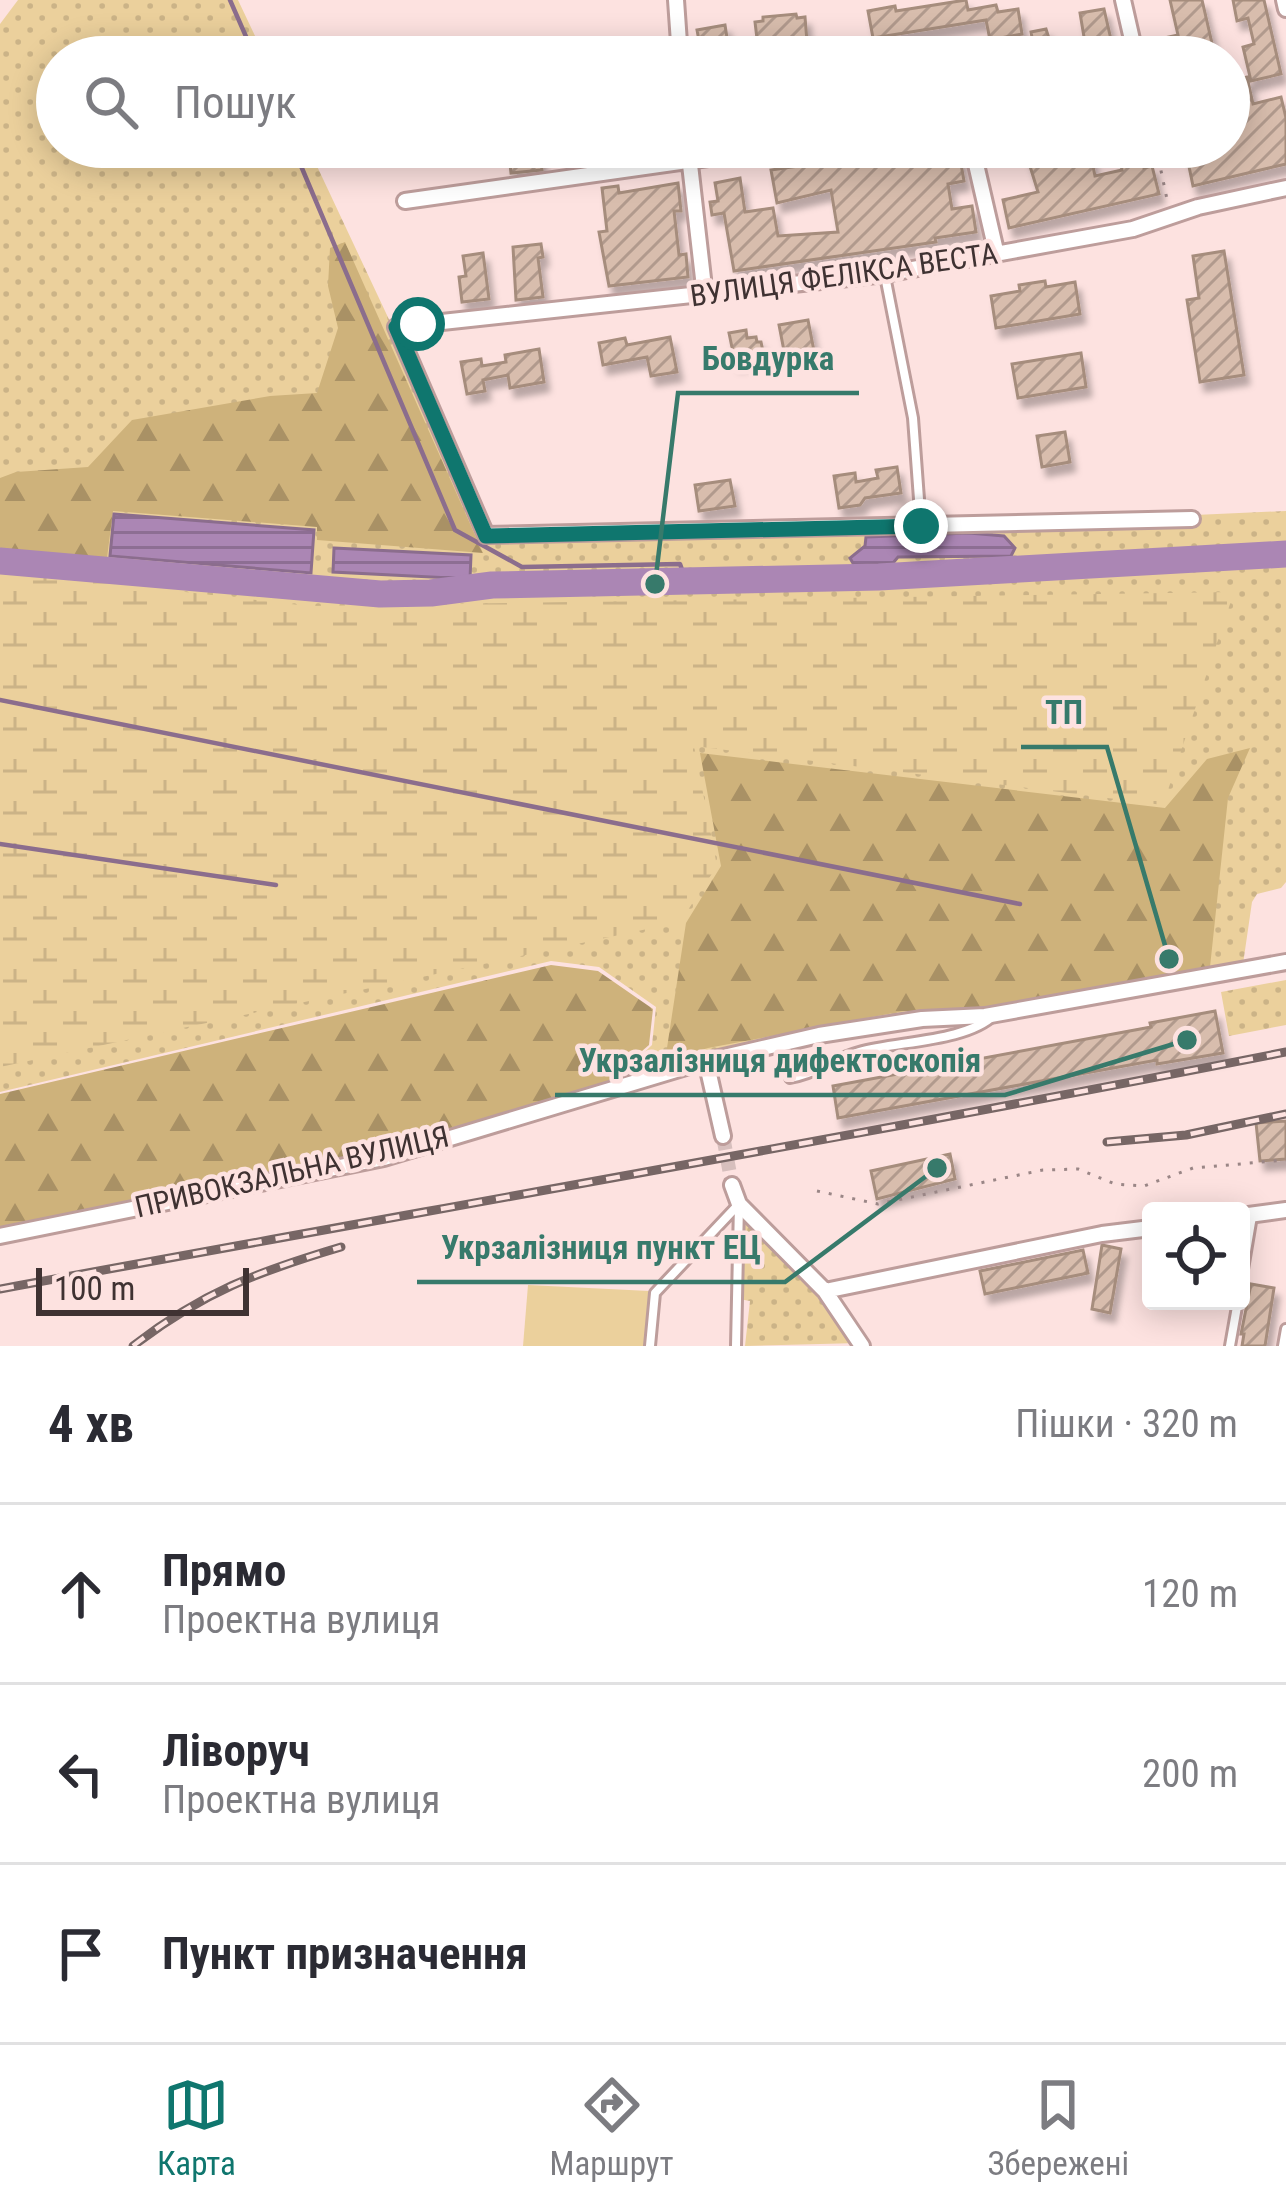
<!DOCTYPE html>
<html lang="uk">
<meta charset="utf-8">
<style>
:root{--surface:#fff;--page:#f7f7f7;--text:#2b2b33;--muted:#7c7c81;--line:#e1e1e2;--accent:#0f766e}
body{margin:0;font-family:"Roboto Condensed",sans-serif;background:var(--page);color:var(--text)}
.controls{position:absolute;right:36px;bottom:36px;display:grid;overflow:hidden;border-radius:12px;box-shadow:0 6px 30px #0003}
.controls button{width:108px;height:108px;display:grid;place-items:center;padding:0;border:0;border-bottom:3px solid var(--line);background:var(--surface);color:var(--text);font:60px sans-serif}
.scale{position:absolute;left:36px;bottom:30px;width:213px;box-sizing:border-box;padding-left:12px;border:6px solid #3f3232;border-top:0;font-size:33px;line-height:42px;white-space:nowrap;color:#3f3232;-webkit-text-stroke:9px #fde2e0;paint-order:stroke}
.stop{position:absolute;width:36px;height:36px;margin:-27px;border:9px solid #0f766e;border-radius:50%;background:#fff}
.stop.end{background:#0f766e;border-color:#fff;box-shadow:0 3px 12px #0008}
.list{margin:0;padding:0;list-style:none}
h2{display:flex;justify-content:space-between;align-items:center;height:156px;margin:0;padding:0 48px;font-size:51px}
h2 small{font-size:39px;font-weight:400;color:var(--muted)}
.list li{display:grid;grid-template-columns:78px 1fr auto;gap:36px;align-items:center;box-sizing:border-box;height:180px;padding:0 48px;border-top:3px solid var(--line)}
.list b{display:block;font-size:45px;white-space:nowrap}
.list p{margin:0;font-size:39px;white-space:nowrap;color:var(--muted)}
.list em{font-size:39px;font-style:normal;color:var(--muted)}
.icon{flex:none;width:66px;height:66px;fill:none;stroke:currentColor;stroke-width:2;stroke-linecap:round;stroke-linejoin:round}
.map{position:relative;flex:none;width:1286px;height:1346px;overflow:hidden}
.search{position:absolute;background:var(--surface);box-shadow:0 6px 30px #0003;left:36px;right:36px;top:36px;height:132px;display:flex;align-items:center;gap:30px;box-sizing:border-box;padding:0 42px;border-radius:66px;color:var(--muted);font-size:45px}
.sheet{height:696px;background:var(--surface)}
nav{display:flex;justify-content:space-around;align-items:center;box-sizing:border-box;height:168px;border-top:3px solid var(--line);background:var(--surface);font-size:33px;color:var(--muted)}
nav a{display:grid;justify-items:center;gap:6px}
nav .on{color:var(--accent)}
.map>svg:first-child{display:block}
</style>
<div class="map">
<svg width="1286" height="1346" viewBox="0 0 1286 1346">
<defs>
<pattern id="grass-dots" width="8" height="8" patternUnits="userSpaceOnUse" patternTransform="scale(3)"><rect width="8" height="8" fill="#ebd09c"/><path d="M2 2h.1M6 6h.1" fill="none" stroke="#cbb387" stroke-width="1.8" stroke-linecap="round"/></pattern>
<pattern id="forest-firs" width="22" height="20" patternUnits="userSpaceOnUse" patternTransform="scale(3)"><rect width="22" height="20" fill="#ceb27b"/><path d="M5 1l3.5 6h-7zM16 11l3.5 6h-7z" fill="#a99165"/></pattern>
<pattern id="wetland-marsh" width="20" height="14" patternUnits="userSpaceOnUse" patternTransform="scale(3)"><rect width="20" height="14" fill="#ebd09c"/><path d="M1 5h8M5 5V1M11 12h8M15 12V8" fill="none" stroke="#cbb387"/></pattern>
<pattern id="water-rules" width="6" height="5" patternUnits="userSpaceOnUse" patternTransform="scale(3)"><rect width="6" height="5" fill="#ab86b4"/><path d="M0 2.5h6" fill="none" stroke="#8d6e93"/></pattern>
<pattern id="building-hatch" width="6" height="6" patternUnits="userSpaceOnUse" patternTransform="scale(3)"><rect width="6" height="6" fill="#d8bdad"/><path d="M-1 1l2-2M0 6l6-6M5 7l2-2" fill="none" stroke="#b19a8d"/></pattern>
<filter id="shadow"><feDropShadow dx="5" dy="9" stdDeviation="3" flood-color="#0004"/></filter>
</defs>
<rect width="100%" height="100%" fill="#fde2e0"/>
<path fill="url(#grass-dots)" d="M18 0H238L265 57H57V147H308L393 328 485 539 1196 526 1195 515 1286 511V882L1281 888 1257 894 1252 902 1243 964 627 1078 632 1064 652 1045 656 1007 599 967 551 961 0 1092V24Z
M1286 980V1025L1229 1036 1221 992Z
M739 1204 783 1245 859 1343 745 1346 750 1301 739 1299Z"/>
<path fill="url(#forest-firs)" d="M345 242 483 553 317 540V527L113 511 107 558 0 550V478L16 472 88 467 132 420 270 396 317 393 338 328 328 286 330 248Z
M1250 748 1228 798 1210 967 963 1011H904L708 1048 665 1061 686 923 721 866 700 753 1165 808 1207 759Z
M551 965 598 971 653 1009 649 1045 628 1063 621 1080 382 1152 0 1231V1094Z"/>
<path fill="url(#wetland-marsh)" d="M0 571 308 606 1234 592 1163 805 694 746 717 866 680 922 0 1067Z"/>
<path fill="#ebd09c" d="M528 1285 649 1291 645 1346H523Z"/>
<path fill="url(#water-rules)" stroke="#8b6d8d" stroke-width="3" d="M114 514 314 530 311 573 110 556Z
M969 533 1004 536 1015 548 1011 556 898 557 893 563 854 565 850 558 865 546 866 537Z
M334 548 471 555 470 579 333 572Z"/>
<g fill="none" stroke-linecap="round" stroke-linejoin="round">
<path stroke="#8b6d8d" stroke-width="4.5" d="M230 0 255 57
M293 147 455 530 522 567 680 564 686 581
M0 700 1020 904
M0 844 276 885"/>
<path stroke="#ab86b4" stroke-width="27" d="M0 561 380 594 431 593 492 585 879 577 1286 554"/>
</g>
<path fill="url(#building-hatch)" stroke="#a68d7d" stroke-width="3" filter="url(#shadow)" d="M966 0 968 10 996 5 998 12 1018 9 1022 34 990 40 986 20 873 38 868 11 895 6 896 11Z
M1170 0H1202L1214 52 1193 57H1155L1151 41 1178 35Z
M1233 0H1264L1281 74 1251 81 1243 47 1254 44 1248 18 1237 21Z
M1104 9 1115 57H1019V51L1034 48 1031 32 1046 29 1052 48 1085 43 1080 13Z
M796 14 797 18 805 17 807 42 758 47 755 22 763 21V17Z
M725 25 730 57H702L697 30Z
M601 38 603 57H555L554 44Z
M1247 77 1253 104 1281 97 1286 118V164L1193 186 1185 147H1229V81Z
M508 147H539L542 170 511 173Z
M571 147H673V152L573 166Z
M927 147H958L964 181 948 184 952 209 972 206 976 232 935 238 936 242 734 271 724 213 712 215 710 202 718 201 715 183 740 178 745 212 773 208 778 236 838 232 831 190 777 203 771 170 833 161 834 164 873 158 874 162 928 152Z
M1024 147H1082L1084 153 1090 152 1095 176 1122 170 1117 147H1140L1144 168 1152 166 1159 194 1009 228 1003 200 1038 192Z
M678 183 681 211H674L679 255 686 254 688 277 609 286 599 232 607 231 602 188 618 186 619 193Z
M541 244 543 257 538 258 543 297 516 300 513 247Z
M1224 251 1244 375 1200 382 1187 300 1199 298 1193 256Z
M483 253 489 299 462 302 459 277 466 276 463 256Z
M1045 281 1046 287 1075 282 1080 314 996 328 991 296 1020 291 1019 285Z
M808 320 814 351 785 356 779 325Z
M746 330 747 338 756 337 757 342H761L764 356 735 362 729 333Z
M670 337 677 372 651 376 647 357 603 365 599 343 625 338 627 345Z
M539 349 544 382 510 388 508 375 483 380 485 391 467 394 461 362 481 359 482 366 506 362 505 355Z
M1081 353 1086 387 1018 398 1012 364Z
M1065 432 1070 462 1042 467 1037 436Z
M897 467 901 493 865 498 860 505 839 508 834 476 855 473 856 482 878 478 876 470Z
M730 480 735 506 699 511 695 485Z
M1215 1011 1223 1053 1157 1064V1060L838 1118 833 1086 1151 1027 1150 1023Z
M1286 1121V1159L1260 1161 1256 1123Z
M950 1154 955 1179 877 1199 871 1171Z
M1102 1245 1121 1249 1110 1313 1092 1309Z
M1083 1250 1088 1273 985 1294 980 1271Z
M1251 1284 1274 1288 1265 1346H1242L1244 1334H1241Z"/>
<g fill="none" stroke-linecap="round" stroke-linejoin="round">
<path stroke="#d7bfbd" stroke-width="14" stroke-dasharray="14 7" stroke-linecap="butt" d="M723 1136 732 1185"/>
<defs>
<path id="lane" d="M885 276 913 418 921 526
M790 1078C820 1072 833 1059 859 1052 897 1041 966 1042 994 1015
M1241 1281 1252 1216
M650 1346 655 1293 738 1205
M736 1346 739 1204
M1230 1346 1238 1301
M1283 1346 1286 1329"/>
<path id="street" d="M676 0 680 57
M1123 0 1136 57
M1284 0 1286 9
M688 147 705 296
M972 147 997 255
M405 201 786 147
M1192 519 486 535 396 327 885 274 1133 229 1198 207 1286 188
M706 1061 723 1136
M732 1185 739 1204 825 1291 862 1346
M1241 1216 1286 1210
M0 1236 384 1158 706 1061 819 1035 922 1019 985 1016 1286 962
M825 1291 1102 1234 1151 1228"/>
</defs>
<use href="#lane" stroke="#bd9d9b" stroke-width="14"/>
<use href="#street" stroke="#bd9d9b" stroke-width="20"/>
<path stroke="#9a8686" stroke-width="3" stroke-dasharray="3 9" stroke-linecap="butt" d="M1156 147 1168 204
M817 1191 878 1204 1043 1170 1078 1169 1115 1184 1144 1186 1193 1168 1286 1160"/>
<use href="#lane" stroke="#fff" stroke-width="8"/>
<use href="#street" stroke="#fff" stroke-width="14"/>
<defs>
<path id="rail" d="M1107 1142 1186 1135 1286 1114
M0 1289C429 1210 858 1136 1286 1052
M133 1346C203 1292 257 1272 341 1247"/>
</defs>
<use href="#rail" stroke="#776665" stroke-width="9"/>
<use href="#rail" stroke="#fde2e0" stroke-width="4.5" stroke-dasharray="14" stroke-linecap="butt"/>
</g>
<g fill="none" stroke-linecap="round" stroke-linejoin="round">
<path stroke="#0f766e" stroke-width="15" d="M418 324 396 327 486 536 921 526"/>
</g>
<g text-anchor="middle" stroke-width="9" stroke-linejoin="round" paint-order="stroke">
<g font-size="30" fill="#3f3232" stroke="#fde2e0">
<text transform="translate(844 275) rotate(-8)" y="10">ВУЛИЦЯ ФЕЛІКСА ВЕСТА</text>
<text transform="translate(292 1172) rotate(-13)" y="10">ПРИВОКЗАЛЬНА ВУЛИЦЯ</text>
</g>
</g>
<path fill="none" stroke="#377a6b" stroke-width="4.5" d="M655 584L678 393H859M1169 959L1107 747H1021M1187 1040L1005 1095H555M937 1168L785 1282H417"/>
<g fill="#377a6b" stroke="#fde2e0" stroke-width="4.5">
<circle cx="655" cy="584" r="12"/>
<circle cx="1169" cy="959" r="12"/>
<circle cx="1187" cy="1040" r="12"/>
<circle cx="937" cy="1168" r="12"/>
</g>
<g font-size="33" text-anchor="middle" font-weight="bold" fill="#377a6b" stroke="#fde2e0" stroke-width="9" stroke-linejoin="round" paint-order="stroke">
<text x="768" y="370">Бовдурка</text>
<text x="1064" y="724">ТП</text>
<text x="780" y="1072">Укрзалізниця дифектоскопія</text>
<text x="601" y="1259">Укрзалізниця пункт ЕЦ</text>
</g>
</svg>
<div class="controls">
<button><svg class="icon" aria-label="locate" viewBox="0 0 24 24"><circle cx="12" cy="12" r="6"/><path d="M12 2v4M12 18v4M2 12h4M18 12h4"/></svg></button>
</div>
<div class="scale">100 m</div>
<div class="stop" style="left:418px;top:324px"></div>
<div class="stop end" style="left:921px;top:526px"></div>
<div class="search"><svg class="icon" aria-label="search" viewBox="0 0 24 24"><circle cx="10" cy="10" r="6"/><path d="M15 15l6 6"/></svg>Пошук</div>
</div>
<section class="sheet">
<h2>4 хв<small>Пішки · 320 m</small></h2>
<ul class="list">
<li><svg class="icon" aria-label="ahead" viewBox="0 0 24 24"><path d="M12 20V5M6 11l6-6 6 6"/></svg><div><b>Прямо</b><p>Проектна вулиця</p></div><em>120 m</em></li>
<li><svg class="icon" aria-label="left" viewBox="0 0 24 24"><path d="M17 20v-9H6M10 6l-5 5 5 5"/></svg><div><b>Ліворуч</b><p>Проектна вулиця</p></div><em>200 m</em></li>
<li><svg class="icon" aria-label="arrive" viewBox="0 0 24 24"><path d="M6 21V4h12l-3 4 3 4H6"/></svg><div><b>Пункт призначення</b></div></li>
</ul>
</section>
<nav>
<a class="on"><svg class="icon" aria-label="map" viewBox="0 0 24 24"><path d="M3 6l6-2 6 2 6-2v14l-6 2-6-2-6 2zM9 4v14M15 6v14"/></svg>Карта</a>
<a><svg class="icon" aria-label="directions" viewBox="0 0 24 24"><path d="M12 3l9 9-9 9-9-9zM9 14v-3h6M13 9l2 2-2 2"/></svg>Маршрут</a>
<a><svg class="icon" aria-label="saved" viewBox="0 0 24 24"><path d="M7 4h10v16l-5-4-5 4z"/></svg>Збережені</a>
</nav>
